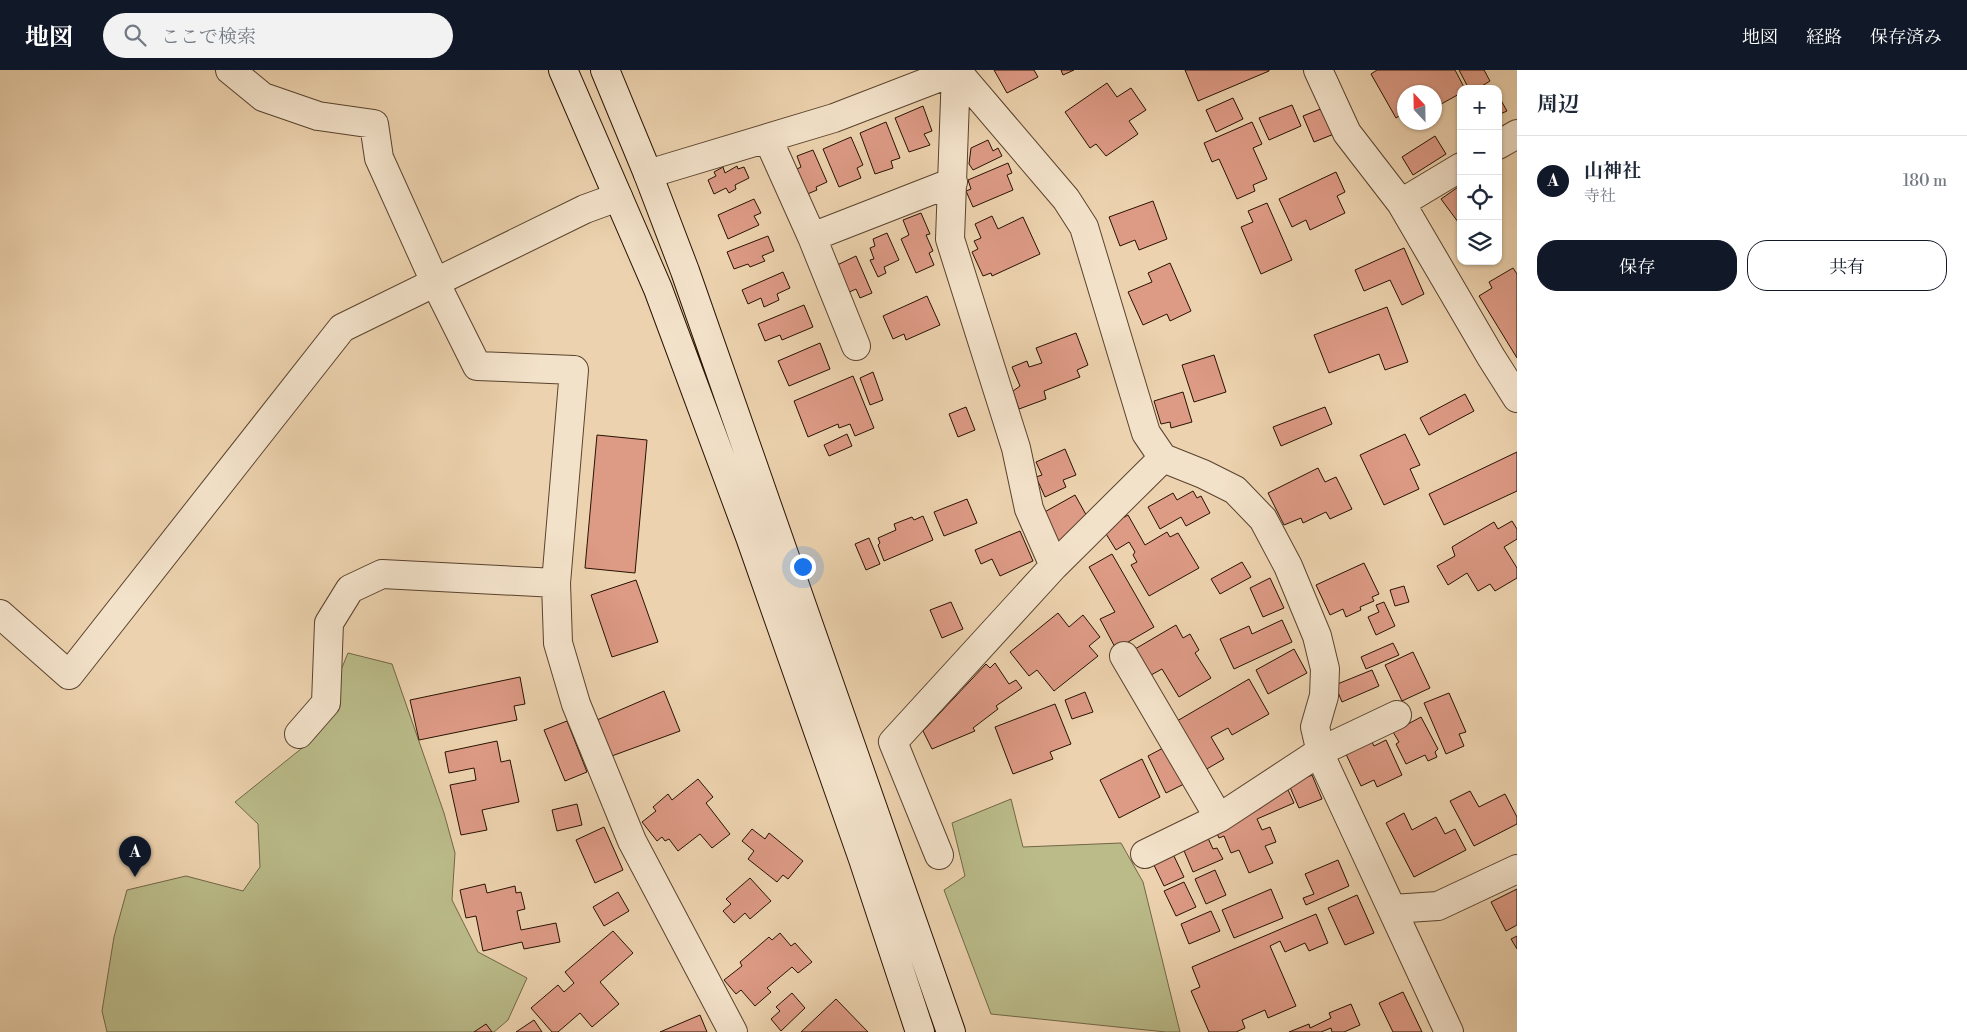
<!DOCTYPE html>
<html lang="ja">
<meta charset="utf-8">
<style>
:root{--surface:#fff;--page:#f2f2f3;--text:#1f2937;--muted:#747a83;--line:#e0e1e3;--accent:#111827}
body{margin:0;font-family:"Libre Bodoni","Noto Serif JP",serif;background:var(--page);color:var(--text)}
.controls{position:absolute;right:15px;top:15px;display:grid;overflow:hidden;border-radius:10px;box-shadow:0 1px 4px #0004}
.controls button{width:45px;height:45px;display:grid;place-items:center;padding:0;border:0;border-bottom:1px solid var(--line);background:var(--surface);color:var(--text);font:25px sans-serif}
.compass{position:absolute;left:1397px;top:15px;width:45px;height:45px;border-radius:50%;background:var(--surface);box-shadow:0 1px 4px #0004;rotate:338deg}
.you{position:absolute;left:802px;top:496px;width:18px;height:18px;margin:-12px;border:4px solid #fff;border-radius:50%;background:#1a73e8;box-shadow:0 0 0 8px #1a73e833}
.badge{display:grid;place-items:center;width:32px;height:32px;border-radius:50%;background:var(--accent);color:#fff;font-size:16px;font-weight:700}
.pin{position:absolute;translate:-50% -41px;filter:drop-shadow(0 1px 2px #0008)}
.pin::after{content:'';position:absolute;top:26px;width:18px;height:15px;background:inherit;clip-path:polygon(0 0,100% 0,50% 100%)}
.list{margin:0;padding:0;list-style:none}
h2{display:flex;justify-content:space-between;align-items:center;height:65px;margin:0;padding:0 20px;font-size:21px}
h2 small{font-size:16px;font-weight:400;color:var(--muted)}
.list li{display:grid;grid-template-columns:32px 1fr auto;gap:15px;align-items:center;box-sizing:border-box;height:90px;padding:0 20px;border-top:1px solid var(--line)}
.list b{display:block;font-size:19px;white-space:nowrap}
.list p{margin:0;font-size:16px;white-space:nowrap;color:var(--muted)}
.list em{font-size:16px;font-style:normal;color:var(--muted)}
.actions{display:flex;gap:10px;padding:15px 20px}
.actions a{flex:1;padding:11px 0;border:1px solid var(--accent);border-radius:20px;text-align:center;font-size:18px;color:var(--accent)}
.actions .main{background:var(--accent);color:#fff}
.icon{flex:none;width:28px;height:28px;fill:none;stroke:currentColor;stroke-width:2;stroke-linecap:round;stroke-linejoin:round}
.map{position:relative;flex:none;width:1517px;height:962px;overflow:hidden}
header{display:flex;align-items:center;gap:30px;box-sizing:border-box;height:70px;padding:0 25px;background:var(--accent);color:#fff}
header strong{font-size:24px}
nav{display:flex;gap:28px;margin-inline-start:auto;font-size:18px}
.search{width:350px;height:45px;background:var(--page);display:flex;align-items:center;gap:12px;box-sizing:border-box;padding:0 18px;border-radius:28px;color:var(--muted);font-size:19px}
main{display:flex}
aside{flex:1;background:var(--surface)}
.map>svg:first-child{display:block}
</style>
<header>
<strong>地図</strong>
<div class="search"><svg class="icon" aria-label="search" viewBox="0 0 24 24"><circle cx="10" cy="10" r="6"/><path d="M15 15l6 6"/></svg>ここで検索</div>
<nav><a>地図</a><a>経路</a><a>保存済み</a></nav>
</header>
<main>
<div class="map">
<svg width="1517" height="962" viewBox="0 0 1517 962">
<rect width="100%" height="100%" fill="#ecd2ae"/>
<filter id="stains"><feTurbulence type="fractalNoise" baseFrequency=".004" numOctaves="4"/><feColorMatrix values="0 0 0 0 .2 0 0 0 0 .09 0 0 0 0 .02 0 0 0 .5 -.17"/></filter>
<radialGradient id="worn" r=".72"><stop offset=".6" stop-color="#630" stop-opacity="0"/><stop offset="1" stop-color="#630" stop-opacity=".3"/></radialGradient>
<path fill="#babb89" stroke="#716646" d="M348 583 392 594 444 743 455 783 452 830 478 882 527 908 508 950 494 962H107L102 941 114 867 127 820 186 806 243 821 260 797 258 754 235 732 312 670Z
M1011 729 1023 777 1121 773 1143 812 1180 962H1166L991 944 944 820 965 806 952 753Z"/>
<path fill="#dd9a85" stroke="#281202" d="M994 0H1034L1038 7 1007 23Z
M1061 0H1074L1063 5Z
M1185 0H1269V1L1198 31Z
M1377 0H1455L1465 19H1461V23L1434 38V22H1404V43L1396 48 1371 4Z
M1459 0H1484L1490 11 1477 19H1469Z
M1107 13 1117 27 1131 18 1146 40 1129 51 1138 64 1106 86 1096 74 1090 78 1065 42Z
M1498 25 1507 41 1498 45Z
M1233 28 1243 49 1216 62 1206 40Z
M1292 35 1301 56 1269 70 1259 48Z
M923 36 932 61 924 64 930 75 909 82 895 48Z
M1323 38 1334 64 1314 72 1303 46Z
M886 52 900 88 891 91 893 98 875 104 860 63Z
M1252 52 1262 74 1253 78 1267 109 1253 115 1255 121 1237 129 1219 89 1212 92 1204 73Z
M1435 66 1446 84 1413 105 1402 87Z
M851 67 863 95 857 98 861 108 839 117 823 79Z
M988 70 993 81 998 78 1002 86 973 100 969 94 971 78Z
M813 80 827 112 816 117 817 120 805 125 795 100 801 97 797 86Z
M1008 93 1012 103 1007 105 1013 120 973 137 966 121 971 119 968 110Z
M737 96 738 99 744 97 749 108 735 115 736 119 729 123 726 118 714 124 708 110 716 106 714 102 723 97 725 103Z
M1336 102 1345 122 1337 126 1345 143 1310 160 1306 150 1292 157 1279 129Z
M1461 115V156L1441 129Z
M754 129 761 143 754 146 759 155 728 169 718 145Z
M1153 131 1167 169 1139 180 1135 170 1120 176 1109 147Z
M1267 133 1292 190 1261 204 1241 157 1253 152 1248 141Z
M921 143 930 164 926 165 933 181 929 183 934 195 916 203 901 169 909 165 903 150Z
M992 146 998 159 1023 147 1040 184 992 206 991 203 983 206 972 182 978 179 974 171 981 168 975 154Z
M887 163 899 190 884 197 886 203 878 207 870 190 874 189 870 178 875 176 873 169Z
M768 166 774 181 762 186 765 191 750 197 748 194 734 199 727 182Z
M1404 178 1424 224 1402 235 1390 210 1364 221 1355 200Z
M856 186 872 223 860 228 856 219 845 224 833 197Z
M1170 193 1191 241 1170 251 1167 244 1143 255 1128 222 1152 212 1148 203Z
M1513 198 1517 204V288L1479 226 1492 218 1489 212Z
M783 202 790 218 777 224 779 230 764 237 761 228 748 234 742 220Z
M927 226 940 255 906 270 904 264 893 269 883 246Z
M804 235 813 257 782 270 780 265 765 271 758 254Z
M1387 237 1408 292 1385 300 1379 284 1329 303 1314 265Z
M1076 263 1088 295 1077 300 1080 307 1044 321 1046 329 1019 339 1013 321 1020 316 1012 297 1027 291 1029 297 1042 293 1036 278Z
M820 273 830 299 789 316 778 291Z
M1214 285 1226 322 1194 332 1182 295Z
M873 302 883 330 870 335 860 308Z
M853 306 874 358 855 366 850 354 839 358 838 354 808 367 794 331Z
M1183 322 1192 352 1171 358 1170 352 1161 354 1154 331Z
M1465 324 1474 341 1429 365 1420 348Z
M966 337 975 360 958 367 949 344Z
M1325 337 1332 354 1281 376 1273 357Z
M847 364 852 376 829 386 824 375Z
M1405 364 1420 395 1410 399 1419 419 1384 435 1360 385Z
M597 365 647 370 635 503 585 498Z
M1065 379 1076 405 1063 410 1066 417 1045 427 1036 407 1042 405 1036 392Z
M1517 382V421L1444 455 1429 424Z
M1318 398 1325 412 1336 407 1352 439 1330 449 1326 442 1303 453 1301 448 1284 455 1268 423Z
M1193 421 1197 428 1201 426 1210 443 1186 456 1181 447 1160 459 1148 437 1173 423 1177 430Z
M1075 425 1089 450 1070 460 1074 467 1060 480 1041 444Z
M967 429 977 453 944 466 934 442Z
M1128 445 1145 475 1167 462 1170 467 1178 463 1199 498 1149 526 1131 495 1137 492 1133 485 1135 482 1129 472 1116 480 1103 459Z
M923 446 933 470 884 491 878 475 880 473 878 468 896 460 894 454 912 447 914 450Z
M1512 451 1517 459V469L1504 477 1517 498V508L1495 521 1490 514 1478 521 1467 503 1448 515 1437 496 1455 486 1452 477 1494 452 1498 459Z
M1020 461 1033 491 1000 506 992 489 981 494 975 480Z
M869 468 880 494 866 500 855 474Z
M1112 484 1154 557 1116 579 1100 549 1115 542 1089 497Z
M1242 492 1251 507 1220 524 1211 509Z
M1364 493 1379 524 1372 527 1374 531 1360 537 1361 540 1346 547 1343 539 1330 545 1316 515Z
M1270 508 1284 538 1263 547 1250 518Z
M636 510 658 572 612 587 591 525Z
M1404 516 1409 532 1395 536 1390 520Z
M951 532 963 559 942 568 930 540Z
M1384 532 1395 556 1376 565 1368 547 1379 542 1376 535Z
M1058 543 1069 557 1083 545 1100 567 1089 576 1098 586 1054 621 1037 600 1029 606 1010 582Z
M1282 550 1292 572 1234 599 1220 569 1249 556 1252 564Z
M1176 555 1183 568 1190 564 1199 580 1195 583 1211 608 1179 627 1162 599 1151 605 1135 579Z
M1393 573 1399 585 1366 599 1361 587Z
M1294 579 1307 603 1268 624 1256 600Z
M1413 582 1430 618 1402 631 1385 595Z
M995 593 1009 614 1016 610 1022 618 996 636 998 639 973 658 975 661 932 679 923 661 986 594 990 598Z
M1372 600 1379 616 1342 632 1335 615Z
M520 607 525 634 514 636 517 650 419 670 410 630Z
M1249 609 1269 644 1232 665 1228 658 1211 667 1224 689 1205 700 1177 651Z
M664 621 680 661 609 687 597 650Z
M1085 622 1093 642 1072 649 1065 630Z
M1449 623 1466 662 1459 664 1464 676 1446 684 1424 633Z
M1055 634 1071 674 1050 682 1053 689 1013 704 995 657Z
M1421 647 1438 679 1435 682 1437 687 1428 691 1425 685 1406 694 1396 674 1399 672 1393 662Z
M567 651 587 702 565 711 544 660Z
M1371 670 1374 676 1386 670 1402 705 1377 717 1374 710 1361 716 1345 682Z
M497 671 501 692 510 690 519 732 482 740 487 760 461 765 450 715 476 710 474 698 449 703 445 682Z
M1165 677 1184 714 1166 723 1148 686Z
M1142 689 1160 727 1119 748 1100 710Z
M1312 705 1322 729 1299 738 1289 715Z
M698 709 713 727 706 733 730 764 712 778 700 764 678 781 669 769 665 771 662 767 657 771 642 752 656 741 653 737 668 724 672 730Z
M1288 720 1294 733 1257 749 1262 760 1270 757 1276 772 1265 776 1273 793 1249 803 1239 780 1231 783 1224 766 1219 768 1215 759 1261 738 1259 733Z
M1470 721 1479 737 1505 724 1517 747V754L1474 776 1450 731Z
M577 734 582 755 557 761 552 740Z
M1404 743 1412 760 1436 747 1445 764 1455 759 1466 780 1414 807 1386 753Z
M604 757 623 800 595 813 576 770Z
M752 759 765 769 769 763 803 791 788 809 783 805 777 812 748 789 754 781 742 771Z
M1207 766 1213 779 1217 778 1223 789 1193 802 1182 776Z
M1172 782 1184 807 1164 816 1152 791Z
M1338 790 1349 816 1306 835 1303 828 1314 824 1305 804Z
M1215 800 1226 825 1206 834 1195 809Z
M750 808 771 831 750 849 745 843 734 853 723 841 731 834 726 829Z
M1184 812 1196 837 1176 846 1164 821Z
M485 814 487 823 515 816 516 823 521 822 525 839 517 841 521 860 556 853 560 872 524 879 522 872 483 881 476 846 466 848 460 820Z
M1271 819 1283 848 1234 868 1222 840Z
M1517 819V855L1506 861 1491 832Z
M618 822 629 841 604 856 593 837Z
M1357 825 1374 863 1345 875 1328 838Z
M1211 841 1220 861 1189 874 1181 854Z
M1316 844 1328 873 1309 881 1305 873 1285 882 1280 871 1270 876 1296 936 1268 948 1265 940 1242 950 1245 958 1236 962H1209L1191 921 1200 917 1192 897Z
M613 861 633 883 600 912 619 934 592 957 580 943 558 962H552L531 938 558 915 564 922 574 913 565 902Z
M780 863 791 876 795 873 812 892 798 903 792 897 767 918 771 922 755 936 741 920 736 924 724 910 742 896 740 892 769 867 772 870Z
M1517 866V879L1511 869Z
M1403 922 1422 962H1393L1379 933Z
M792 923 805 938 781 961 771 949 780 941 776 937Z
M836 929 868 962H801Z
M1351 934 1360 955 1344 962H1332L1331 958 1321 962H1289L1309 954 1310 958 1331 948 1329 943Z
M700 945 707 962H660Z
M534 950 542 962H516Z
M486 954 492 962H474Z"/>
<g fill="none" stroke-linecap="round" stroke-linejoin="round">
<defs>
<path id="street" d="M230 0 263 27 318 46 374 54 379 88 435 212 477 296 574 300 556 513 558 573 576 634 632 771 733 962
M956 0 1066 129 1084 157 1146 363 1163 388 1203 404 1235 420 1263 449 1288 496 1317 566 1325 599 1324 626 1315 657 1323 691 1449 962
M1318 0 1347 63 1401 133 1491 287 1517 328
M956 1 950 169 1016 378 1029 439 1054 496
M768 69 812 167 856 276
M1498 75 1517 64
M648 104 834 48 956 1
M1401 133 1461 97
M812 167 953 112
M0 544 69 605 342 258 585 139 618 127
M1124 586 1219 748 1321 681 1397 645
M299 664 326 633 329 553 350 519 382 504 556 513
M1145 784 1219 748
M939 785 893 672 1054 496 1163 388
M1392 839 1438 836 1517 799"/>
<path id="secondary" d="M563 0 658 219 750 467 863 789 920 962
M605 0 648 104 685 201 951 962"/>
</defs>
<use href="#street" stroke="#59422d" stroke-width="30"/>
<use href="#secondary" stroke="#281202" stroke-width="30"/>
<use href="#street" stroke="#f3e2ca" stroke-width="28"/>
<use href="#secondary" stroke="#f3e2ca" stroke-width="28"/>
</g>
<rect width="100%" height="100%" filter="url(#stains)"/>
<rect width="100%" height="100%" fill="url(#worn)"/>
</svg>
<div class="controls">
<button>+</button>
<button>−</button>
<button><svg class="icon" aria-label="locate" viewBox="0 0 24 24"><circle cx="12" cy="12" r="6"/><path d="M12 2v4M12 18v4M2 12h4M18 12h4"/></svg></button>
<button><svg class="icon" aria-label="layers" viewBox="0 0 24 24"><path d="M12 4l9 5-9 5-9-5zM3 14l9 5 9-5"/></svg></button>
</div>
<svg class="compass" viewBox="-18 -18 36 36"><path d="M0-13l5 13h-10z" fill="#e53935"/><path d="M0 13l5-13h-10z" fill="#747a83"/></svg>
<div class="you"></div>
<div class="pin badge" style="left:135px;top:807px">A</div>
</div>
<aside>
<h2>周辺<small></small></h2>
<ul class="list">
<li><span class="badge">A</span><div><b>山神社</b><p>寺社</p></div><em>180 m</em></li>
</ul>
<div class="actions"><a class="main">保存</a><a>共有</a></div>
</aside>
</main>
